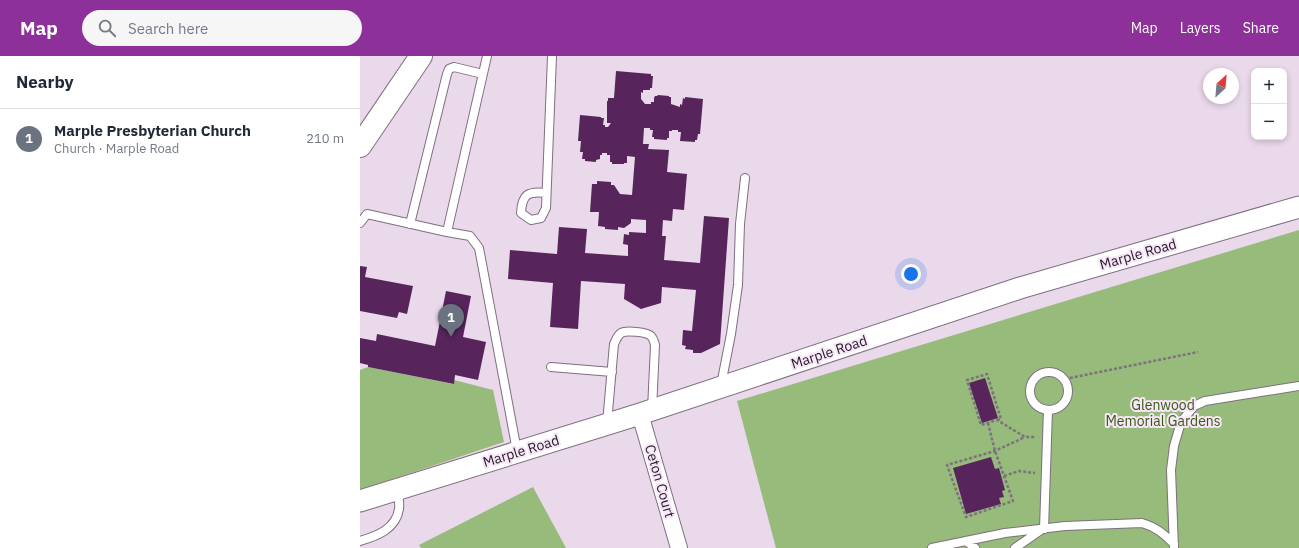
<!DOCTYPE html>
<meta charset="utf-8">
<style>
:root{--surface:#fff;--page:#f6f6f7;--text:#1f2937;--muted:#747a83;--line:#e0e1e3;--accent:#8e309a}
body{margin:0;font-family:"IBM Plex Sans",sans-serif;background:var(--page);color:var(--text)}
.controls{position:absolute;right:12px;top:12px;display:grid;overflow:hidden;border-radius:8px;box-shadow:0 2px 6px #0003}
.controls button{width:36px;height:36px;display:grid;place-items:center;padding:0;border:0;border-bottom:1px solid var(--line);background:var(--surface);color:var(--text);font:20px sans-serif}
.compass{position:absolute;left:843px;top:12px;width:36px;height:36px;border-radius:50%;background:var(--surface);box-shadow:0 2px 6px #0003;rotate:26deg}
.you{position:absolute;left:551px;top:218px;width:14px;height:14px;margin:-10px;border:3px solid #fff;border-radius:50%;background:#1a73e8;box-shadow:0 0 0 6px #1a73e833}
.badge{display:grid;place-items:center;width:26px;height:26px;border-radius:50%;background:var(--accent);color:#fff;font-size:13px;font-weight:700}
.pin{position:absolute;translate:-50% -33px;filter:drop-shadow(0 1px 2px #0008)}
.pin::after{content:'';position:absolute;top:21px;width:14px;height:12px;background:inherit;clip-path:polygon(0 0,100% 0,50% 100%)}
.list{margin:0;padding:0;list-style:none}
h2{display:flex;justify-content:space-between;align-items:center;height:52px;margin:0;padding:0 16px;font-size:17px}
h2 small{font-size:13px;font-weight:400;color:var(--muted)}
.list li{display:grid;grid-template-columns:26px 1fr auto;gap:12px;align-items:center;box-sizing:border-box;height:60px;padding:0 16px;border-top:1px solid var(--line)}
.list b{display:block;font-size:15px;white-space:nowrap}
.list p{margin:0;font-size:13px;white-space:nowrap;color:var(--muted)}
.list em{font-size:13px;font-style:normal;color:var(--muted)}
.icon{flex:none;width:22px;height:22px;fill:none;stroke:currentColor;stroke-width:2;stroke-linecap:round;stroke-linejoin:round}
.map{position:relative;flex:none;width:939px;height:492px;overflow:hidden}
header{display:flex;align-items:center;gap:24px;box-sizing:border-box;height:56px;padding:0 20px;background:var(--accent);color:#fff}
header strong{font-size:19px}
nav{display:flex;gap:22px;margin-inline-start:auto;font-size:14px}
.search{width:280px;height:36px;background:var(--page);display:flex;align-items:center;gap:10px;box-sizing:border-box;padding:0 14px;border-radius:22px;color:var(--muted);font-size:15px}
main{display:flex}
aside{flex:1;background:var(--surface)}
.map>svg:first-child{display:block}
</style>
<header>
<strong>Map</strong>
<div class="search"><svg class="icon" aria-label="search" viewBox="0 0 24 24"><circle cx="10" cy="10" r="6"/><path d="M15 15l6 6"/></svg>Search here</div>
<nav><a>Map</a><a>Layers</a><a>Share</a></nav>
</header>
<main>
<aside>
<h2>Nearby<small></small></h2>
<ul class="list">
<li><span class="badge" style="background:#6b7280">1</span><div><b>Marple Presbyterian Church</b><p>Church · Marple Road</p></div><em>210 m</em></li>
</ul>
</aside>
<div class="map">
<svg width="939" height="492" viewBox="0 0 939 492">
<rect width="100%" height="100%" fill="#ead8eb"/>
<path fill="#96bb7b" d="M939 174V492H416L377 345Z
M8 311 93 328 94 324 133 334 144 386 0 434V314Z
M173 431 206 492H61L59 489Z"/>
<path fill="#57255b" d="M256 15 291 18V20H293L292 32H290V34H283V37L281 36V43L285 48H291V46H294V42L295 40H297L298 39 309 40V41H311V48L320 51V48L322 49 323 42 325 43V41L343 43 340 78H338L337 84H335V86L320 85 321 76H318V74H312V75H309V82H307V84L294 83V81H292L293 74H290V72H284L283 88H289L288 93 309 94 307 116 327 118 324 154 313 153 312 165 303 164 302 180H306L304 204 340 207 344 160 369 162 360 288 341 297H333V294L325 293 326 290 322 289 323 274 332 275 336 234 302 231 301 247 281 253 264 243 265 228 221 225 218 273 190 271 193 227 148 223 150 194 197 198 199 171 227 173 225 197 268 200V189L263 188 264 178 269 179V176L286 177V164L271 163V167L264 172 258 171V174L245 173V171L238 170 239 156H230L232 128H237V125L251 126V129H254L260 138 272 139 275 101 267 100V107H264V108H252V106H250V99H247V97H242V99H240V103L236 104V106L225 105V103H222L223 96H220L221 85H218L220 59 241 61V62H244L243 69H245V71H248L251 67H247V45H248V42H254Z
M0 210 7 211 5 221 53 230 47 258 39 256 37 262 0 255Z
M86 235 111 240 103 281 126 286 118 324 95 319 94 328 8 311V309L0 307V282L16 285 17 278 75 290Z
M625 322 638 362 622 367 609 327Z
M631 401 635 413 639 412 645 434 642 435 644 441 639 442 641 448 606 458 593 412Z"/>
<g fill="none" stroke-linecap="round" stroke-linejoin="round">
<defs>
<path id="service" d="M186 137C168 135 162 138 161 157L171 164 181 162 186 152 192 0
M0 167 7 158 87 176 127 0
M50 168 87 18 89 13 94 11 123 18
M87 176 110 180 119 192 157 395
M191 311 252 316
M670 335a19 19 0 1 1 38 0a19 19 0 1 1-38 0Z
M361 329 371 278 378 229 380 168 385 122
M247 367 254 288C256 284 257 280 261 277 266 274 287 276 291 280 294 283 294 286 295 289L292 354
M684 473 688 354
M0 485C17 480 36 473 39 453 40 447 38 440 38 434
M606 485 615 492
M572 492 645 477 705 470 782 467C796 471 804 478 814 488
M655 492 681 474
M814 492 811 414 814 390 821 366 834 350 845 345 939 330"/>
<path id="minor" d="M280 358 319 492"/>
<path id="tertiary" d="M0 445 280 358 660 232 939 151"/>
<path id="secondary" d="M0 90 61 0"/>
</defs>
<use href="#service" stroke="#7f6f80" stroke-width="10"/>
<use href="#minor" stroke="#7f6f80" stroke-width="18"/>
<use href="#tertiary" stroke="#7f6f80" stroke-width="23"/>
<use href="#secondary" stroke="#7f6f80" stroke-width="24"/>
<path stroke="#7e727e" stroke-width="2.5" stroke-dasharray="3 2" stroke-linecap="butt" d="M705 323 838 296
M637 364 641 363 627 318 607 324 621 369 637 364 665 381H676
M628 367 635 395 653 445 606 461 587 409 635 395 665 381
M644 420 659 415 675 417"/>
<use href="#service" stroke="#fff" stroke-width="8"/>
<use href="#minor" stroke="#fff" stroke-width="16"/>
<use href="#tertiary" stroke="#fff" stroke-width="21"/>
<use href="#secondary" stroke="#fff" stroke-width="22"/>
</g>
<g text-anchor="middle" stroke-width="4" stroke-linejoin="round" paint-order="stroke">
<g font-size="14" fill="#221b22" stroke="#f7e5f8">
<text transform="translate(778 198) rotate(-16)" y="5">Marple Road</text>
<text transform="translate(469 296) rotate(-18)" y="5">Marple Road</text>
<text transform="translate(161 395) rotate(-17)" y="5">Marple Road</text>
<text transform="translate(300 425) rotate(74)" y="5">Ceton Court</text>
</g>
<g font-size="14" fill="#34590f" stroke="#f7e5f8">
<text x="803" y="354">Glenwood<tspan x="803" dy="16">Memorial Gardens</tspan></text>
</g>
</g>
</svg>
<div class="controls">
<button>+</button>
<button>−</button>
</div>
<svg class="compass" viewBox="-18 -18 36 36"><path d="M0-13l5 13h-10z" fill="#e53935"/><path d="M0 13l5-13h-10z" fill="#747a83"/></svg>
<div class="you"></div>
<div class="pin badge" style="left:91px;top:281px;background:#6b7280">1</div>
</div>
</main>
